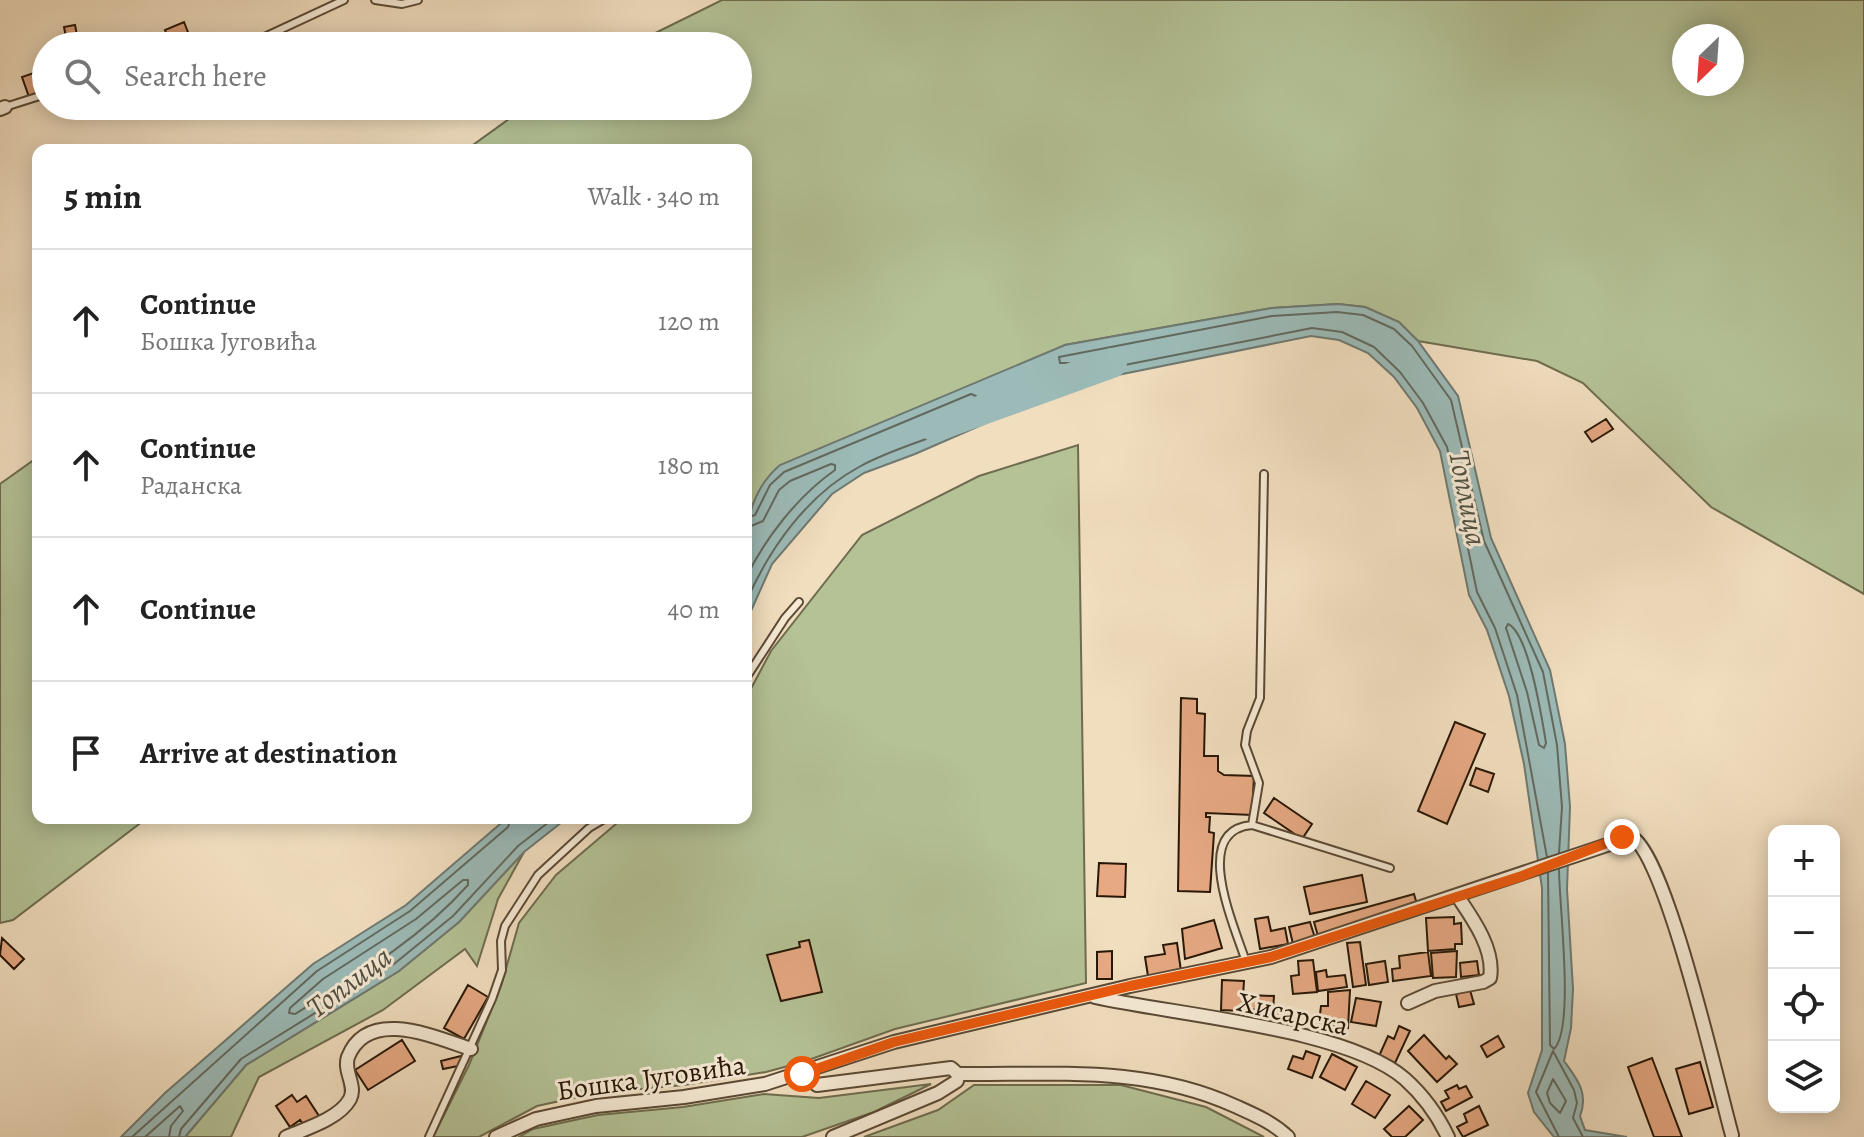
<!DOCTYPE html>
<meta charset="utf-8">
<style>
:root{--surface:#fff;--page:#f2f2f2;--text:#222;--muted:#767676;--line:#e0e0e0}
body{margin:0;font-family:Alegreya,serif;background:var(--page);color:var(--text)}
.controls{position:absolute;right:24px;bottom:24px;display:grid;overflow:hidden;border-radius:16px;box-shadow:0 4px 20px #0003}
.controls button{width:72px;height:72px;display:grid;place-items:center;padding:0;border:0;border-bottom:2px solid var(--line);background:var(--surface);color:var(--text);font:40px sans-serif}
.compass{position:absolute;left:1672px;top:24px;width:72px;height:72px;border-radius:50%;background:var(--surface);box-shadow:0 4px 20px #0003;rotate:205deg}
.stop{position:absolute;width:24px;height:24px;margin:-18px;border:6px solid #ea580c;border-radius:50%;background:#fff}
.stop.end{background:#ea580c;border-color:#fff;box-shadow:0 2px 8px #0008}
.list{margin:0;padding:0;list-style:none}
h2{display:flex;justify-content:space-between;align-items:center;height:104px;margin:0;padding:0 32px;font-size:34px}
h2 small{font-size:26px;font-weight:400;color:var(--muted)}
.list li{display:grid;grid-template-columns:52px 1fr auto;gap:24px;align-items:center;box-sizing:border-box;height:144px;padding:0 32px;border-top:2px solid var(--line)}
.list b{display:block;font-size:30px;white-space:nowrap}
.list p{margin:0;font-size:26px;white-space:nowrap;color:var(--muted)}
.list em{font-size:26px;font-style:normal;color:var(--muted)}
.icon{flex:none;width:44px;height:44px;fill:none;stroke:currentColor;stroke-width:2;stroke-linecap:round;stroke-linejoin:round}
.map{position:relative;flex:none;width:1864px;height:1137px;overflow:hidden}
.search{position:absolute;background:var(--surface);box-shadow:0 4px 20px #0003;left:32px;top:32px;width:720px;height:88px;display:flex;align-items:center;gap:20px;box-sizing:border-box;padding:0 28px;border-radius:44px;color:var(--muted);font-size:30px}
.panel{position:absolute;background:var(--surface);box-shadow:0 4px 20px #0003;left:32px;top:144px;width:720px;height:680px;border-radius:16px}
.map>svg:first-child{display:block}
</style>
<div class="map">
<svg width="1864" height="1137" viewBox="0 0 1864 1137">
<rect width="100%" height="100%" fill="#f1debf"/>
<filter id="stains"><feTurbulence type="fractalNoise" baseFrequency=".0025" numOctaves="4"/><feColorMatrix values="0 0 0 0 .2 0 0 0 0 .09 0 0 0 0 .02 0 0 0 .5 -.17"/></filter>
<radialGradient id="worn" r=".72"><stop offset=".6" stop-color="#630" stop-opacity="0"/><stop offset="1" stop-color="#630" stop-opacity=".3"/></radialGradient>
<path fill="#b4c296" stroke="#6e6c4e" stroke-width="2" fill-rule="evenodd" d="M722 0H1864V594L1711 507 1583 383 1537 361 1418 341 1399 322 1365 307 1338 304 1272 308 1065 345 751 505 746 522V150H466L527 106H738V46H629ZM1684 36H1732V84H1684Z
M1078 445 1086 983 895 1029 803 1062 766 1072 684 1085 597 1093 537 1106 479 1137H433L469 1065 501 986 519 923 556 875 623 818H746V698L771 651 862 535 979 476Z
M38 457V818H147L13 920 0 923V484Z
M524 852 498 899 477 966 465 949 383 1010 259 1077 231 1137H185L246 1065 399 971 459 922Z
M931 1084 874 1112 802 1137H519L533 1129 598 1115 683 1107 764 1094 819 1098Z
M974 1085H1121L1206 1107 1264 1137H864L938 1110Z"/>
<path fill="#9cbbb8" stroke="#6e7971" stroke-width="2" fill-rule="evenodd" d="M1338 304 1365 307 1399 322 1418 341 1458 396 1491 538 1550 670 1565 744 1570 807 1567 889 1573 989 1571 1028 1564 1061C1577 1079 1589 1093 1580 1116L1585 1130 1627 1137H1554L1534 1112 1528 1093 1542 1050V888L1524 764 1509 696 1487 630 1469 595 1440 451 1417 408 1394 377 1368 353 1339 340 1311 336 1078 383 915 454 864 473 832 494 772 564 746 622C746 567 734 504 780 465L1065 345 1272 308ZM1070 370 1073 376 984 416 964 422 969 414 1024 383Z
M507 818H567L524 852 459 922 399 971 246 1065 185 1137H121L165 1093 313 964 406 905Z"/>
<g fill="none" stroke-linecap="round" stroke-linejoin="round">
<path stroke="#62695f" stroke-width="2" d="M746 518 755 515 770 485 784 472 971 394 976 396 960 414 957 427C925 441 889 450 859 467 807 495 769 549 746 602
M746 528 763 521 779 490 790 481 831 464 835 465V470C798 496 765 538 746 578
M1508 624C1529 633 1542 719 1546 743L1544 748 1539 745 1527 692 1506 628Z
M1547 857 1517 695 1495 628 1477 592 1447 447 1423 403 1400 372 1374 347 1342 332 1312 328 1084 373 1074 363H1060L1059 357 1272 316 1337 312 1363 315 1394 329 1412 346 1451 400 1484 541 1543 672 1557 745 1562 807 1559 853
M1548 873 1550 1045 1554 1049C1575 1028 1559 905 1559 869
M463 880H468V885C419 940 357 976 295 1014L289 1013 290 1008 323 979 416 919Z
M1553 1079 1566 1101 1560 1113 1550 1103 1547 1093Z
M132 1137 317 971 410 911 508 827 511 818
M145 1137 180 1106 183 1111 171 1126 169 1137
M179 1137 181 1129 241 1059 394 964 453 916 518 846 554 818
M1559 1137 1536 1092 1553 1051 1574 1090 1577 1103 1573 1118 1583 1137"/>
<path stroke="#9cbbb8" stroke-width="30" d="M935 427 1112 363"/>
</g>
<path fill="#e6a983" stroke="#281706" stroke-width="2" d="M184 22 191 40 171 46 165 30Z
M75 25 78 40 67 42 64 27Z
M42 70 46 91 29 97 22 77Z
M1606 419 1613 429 1592 442 1585 432Z
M1181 698 1197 699V713L1205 714 1204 756H1218V771L1224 775 1254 776 1252 815 1206 813V817H1210L1209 832 1214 833 1210 892 1178 891Z
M1455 722 1485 734 1447 824 1418 811Z
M1476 768 1494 774 1488 792 1470 785Z
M1274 798 1312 824 1302 839 1264 813Z
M1099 863 1126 864 1125 897 1097 896Z
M1362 875 1367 902 1310 914 1304 887Z
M1414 894 1418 908 1318 936 1314 922Z
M1268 917 1271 931 1285 928 1288 944 1260 949 1255 919Z
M1454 917V924L1461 923 1462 944H1455V949L1428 951 1426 918Z
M1214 920 1222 948 1185 959 1182 929Z
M1310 922 1315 938 1293 944 1289 927Z
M2 938 24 959 14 969 0 955Z
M809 940 822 992 781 1001 767 955 800 947 799 942Z
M1360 942 1366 985 1353 987 1347 943Z
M1177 943 1181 971 1148 976 1145 957 1165 954 1163 945Z
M1112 951V979H1097V952Z
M1457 951 1456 977 1433 978 1431 953Z
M1428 952 1431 976 1393 981 1392 969 1400 968 1399 956Z
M1313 960 1317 992 1293 994 1291 976 1299 975 1298 961Z
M1385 961 1388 982 1369 985 1366 964Z
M1477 961 1479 975 1461 977 1460 963Z
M1326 970 1327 977 1345 975 1347 987 1318 991 1316 972Z
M1222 980 1244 981 1242 1011 1221 1010Z
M468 985 488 997 464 1039 444 1028Z
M1350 990 1348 1028 1319 1023 1321 1006H1328V992Z
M1470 990 1474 1004 1459 1007 1456 994Z
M1246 995 1274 996 1273 1011 1245 1009Z
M1356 998 1381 1002 1376 1026 1351 1022Z
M1277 1008 1289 1011 1286 1027 1274 1024Z
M1399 1026 1410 1031 1395 1063 1379 1056 1388 1036 1394 1039Z
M1424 1035 1446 1059 1449 1056 1457 1064 1437 1082 1408 1051Z
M1498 1036 1504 1047 1487 1057 1481 1046Z
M402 1040 415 1061 368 1090 355 1070Z
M1306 1051 1320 1056 1312 1078 1288 1069 1293 1056 1303 1059Z
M1332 1054 1357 1067 1345 1090 1320 1077Z
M461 1056 463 1065 443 1069 441 1061Z
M1652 1058 1682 1137H1654L1628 1067Z
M1700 1062 1713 1107 1689 1114 1676 1069Z
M1366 1081 1390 1095 1375 1118 1352 1104Z
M1457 1085 1459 1089 1466 1086 1472 1097 1446 1111 1441 1102 1449 1098 1445 1091Z
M292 1095 297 1102 306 1096 319 1116 304 1126 300 1120 290 1127 276 1106Z
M1409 1106 1423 1120 1405 1137H1392L1384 1129Z
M1479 1106 1488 1125 1463 1137 1457 1127 1467 1122 1464 1114Z"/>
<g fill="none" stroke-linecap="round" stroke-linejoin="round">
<defs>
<path id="service" d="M375 0 402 4 418 0
M245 46 344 0
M5 107 46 94
M746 678 785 618 799 602
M1252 825 1259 783 1245 745 1247 731 1260 698 1264 474
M1246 962C1235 927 1190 830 1252 825L1390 868
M429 1137 492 999 502 970 501 941 505 926 538 875 589 828 606 818"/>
<path id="minor" d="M0 109 5 107
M1095 997C1175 1015 1347 1028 1405 1079 1424 1096 1437 1114 1448 1137
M1408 1003 1435 991 1483 982 1490 978C1495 950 1473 919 1458 897
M802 1074 817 1085 951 1068 958 1074 957 1081 938 1093 833 1137
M958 1074C1055 1075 1145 1065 1235 1106 1255 1115 1272 1122 1288 1137
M286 1137C305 1129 339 1119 350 1099 357 1086 343 1071 348 1057 368 1006 437 1038 471 1049
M496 1137 536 1119 596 1106 684 1097 765 1084 894 1042 1130 986 1271 957 1631 837C1665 850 1719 1089 1732 1135"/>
</defs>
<use href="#service" stroke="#5a4934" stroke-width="10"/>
<use href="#minor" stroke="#5a4934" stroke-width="16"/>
<use href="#service" stroke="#f6ead5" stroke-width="6"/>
<use href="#minor" stroke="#f6ead5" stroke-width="12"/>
</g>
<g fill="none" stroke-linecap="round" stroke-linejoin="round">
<path stroke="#ea580c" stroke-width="10" d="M802 1074 894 1042 1130 986 1271 957 1522 876 1622 837"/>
</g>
<g text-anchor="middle" stroke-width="6" stroke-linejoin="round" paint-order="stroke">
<g font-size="28" fill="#281706" stroke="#f6ead5">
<text transform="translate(1293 1013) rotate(13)" y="10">Хисарска</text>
<text transform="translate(651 1077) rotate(-8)" y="10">Бошка Југовића</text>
</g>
<g font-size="30" font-style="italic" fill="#515044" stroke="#f6ead5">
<text transform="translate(1468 498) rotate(79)" y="10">Топлица</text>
<text transform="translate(349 982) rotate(-37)" y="10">Топлица</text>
</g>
</g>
<rect width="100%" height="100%" filter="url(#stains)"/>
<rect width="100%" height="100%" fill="url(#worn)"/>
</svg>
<div class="controls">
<button>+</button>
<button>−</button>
<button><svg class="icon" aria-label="locate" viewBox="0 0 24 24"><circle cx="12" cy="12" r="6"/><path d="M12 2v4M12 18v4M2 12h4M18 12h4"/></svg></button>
<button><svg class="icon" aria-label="layers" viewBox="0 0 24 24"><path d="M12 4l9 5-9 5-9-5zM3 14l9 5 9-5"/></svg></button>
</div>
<svg class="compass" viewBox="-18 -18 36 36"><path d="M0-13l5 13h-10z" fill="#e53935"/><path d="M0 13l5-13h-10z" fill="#767676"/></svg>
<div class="stop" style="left:802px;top:1074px"></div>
<div class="stop end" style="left:1622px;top:837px"></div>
<div class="search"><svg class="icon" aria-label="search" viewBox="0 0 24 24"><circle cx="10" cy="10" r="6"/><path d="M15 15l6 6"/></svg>Search here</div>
<section class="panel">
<h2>5 min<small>Walk · 340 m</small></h2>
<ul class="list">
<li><svg class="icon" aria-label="ahead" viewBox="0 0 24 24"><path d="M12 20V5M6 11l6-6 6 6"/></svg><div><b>Continue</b><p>Бошка Југовића</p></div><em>120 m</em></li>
<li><svg class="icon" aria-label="ahead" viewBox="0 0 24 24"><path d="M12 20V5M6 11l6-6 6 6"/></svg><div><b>Continue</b><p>Раданска</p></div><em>180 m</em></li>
<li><svg class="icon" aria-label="ahead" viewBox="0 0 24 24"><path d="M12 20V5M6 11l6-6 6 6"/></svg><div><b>Continue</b></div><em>40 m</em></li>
<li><svg class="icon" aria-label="arrive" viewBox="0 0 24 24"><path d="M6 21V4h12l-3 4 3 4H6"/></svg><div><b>Arrive at destination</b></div></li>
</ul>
</section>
</div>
